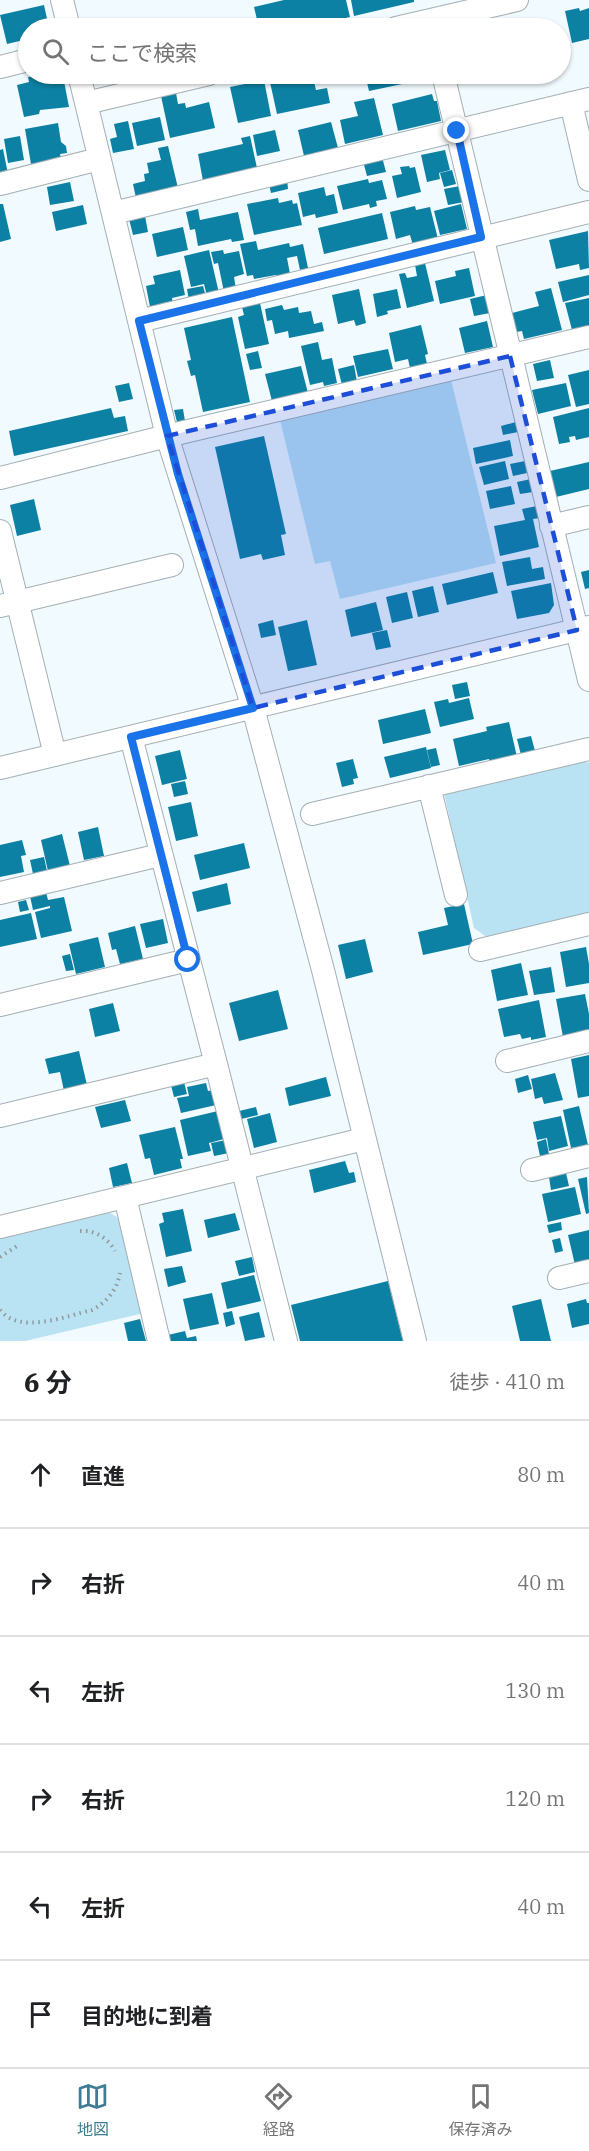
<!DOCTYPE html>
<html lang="ja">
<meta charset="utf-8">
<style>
:root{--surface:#fff;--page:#f2f2f2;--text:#202124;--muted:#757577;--line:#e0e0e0;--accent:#3f7c93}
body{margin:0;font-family:"IBM Plex Serif","Noto Sans JP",serif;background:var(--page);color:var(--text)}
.stop{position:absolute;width:18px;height:18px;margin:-14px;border:4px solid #1a73e8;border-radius:50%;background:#fff}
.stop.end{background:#1a73e8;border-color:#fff;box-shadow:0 2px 6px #0008}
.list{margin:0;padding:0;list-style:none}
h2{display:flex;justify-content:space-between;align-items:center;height:78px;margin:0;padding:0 24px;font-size:26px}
h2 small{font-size:20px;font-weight:400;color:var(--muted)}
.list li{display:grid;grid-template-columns:39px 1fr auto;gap:18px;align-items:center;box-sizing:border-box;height:108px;padding:0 24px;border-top:2px solid var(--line)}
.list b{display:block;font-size:22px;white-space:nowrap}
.list em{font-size:20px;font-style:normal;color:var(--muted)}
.icon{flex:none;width:33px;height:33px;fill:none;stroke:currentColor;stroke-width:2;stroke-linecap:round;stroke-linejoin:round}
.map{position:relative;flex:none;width:589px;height:1341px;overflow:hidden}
.search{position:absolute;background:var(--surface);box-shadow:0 2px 4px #0004;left:18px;right:18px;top:18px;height:66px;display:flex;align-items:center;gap:15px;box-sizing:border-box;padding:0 21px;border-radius:33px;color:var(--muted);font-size:22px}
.sheet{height:726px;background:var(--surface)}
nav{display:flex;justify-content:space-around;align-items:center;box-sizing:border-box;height:84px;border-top:2px solid var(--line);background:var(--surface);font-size:16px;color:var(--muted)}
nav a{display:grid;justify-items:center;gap:3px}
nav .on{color:var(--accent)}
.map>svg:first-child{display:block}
</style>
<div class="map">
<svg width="589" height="1341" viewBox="0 0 589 1341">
<rect width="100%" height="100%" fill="#f1fafe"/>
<path fill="#b9e2f3" d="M451 380 496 563 340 599 330 561 315 564 280 420Z
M586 762 589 763V913L488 938 474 928 444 793 570 763Z
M106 1210 121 1220 144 1313 25 1341H0V1236Z"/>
<path fill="#0d81a3" d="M284 0H346L350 17 300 28H259L254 7Z
M351 0H414V2L354 16Z
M44 5 49 28H28V39L7 44 0 15Z
M579 8 580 11 589 8V39L572 43 565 11Z
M47 74H55L56 77 63 76 69 107 40 110 39 114 24 117 17 85 29 82 28 77Z
M365 74H414V76L406 78 407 83 369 91Z
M313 77 316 90 327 88 330 103 277 114 270 82 284 78 286 84Z
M264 80 271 116 238 123 230 87Z
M176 93 178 104 185 103 186 108 209 102 215 128 170 138 161 96Z
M432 94 434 101H437L441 121 398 131 392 104Z
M374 98 383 135 345 144 340 120 358 116 354 102Z
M160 117 165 140 137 146 132 123Z
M128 121 134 149 113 153 110 139 117 137 114 124Z
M331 122 338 148 304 156 298 130Z
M58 123 61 142 66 146 67 153 60 154 61 158 31 164 25 129Z
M275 130 280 151 257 156 253 135Z
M20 136 24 160 8 163 4 139Z
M250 136 257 168 203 181 198 154 243 144 241 138Z
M168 146 178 188 136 198 133 184 145 181 144 174 149 173 147 163 161 160 158 148Z
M3 149 8 174 0 176V150Z
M445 150 450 170 439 173 440 179 427 182 421 155Z
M382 157 386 172 367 176 363 161Z
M409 166 410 168 415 167 421 192 397 198 392 176 402 174 400 167Z
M452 170 456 184 444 187 440 173Z
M287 179 288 189 271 193 269 184Z
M368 179 369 183 382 180 387 199 376 201 377 206 370 208 369 204 343 210 337 186Z
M70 182 74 201 50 205 47 187Z
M460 186 464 202 448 205 444 189Z
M324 187 326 196 334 194 338 213 316 218 315 214 303 217 298 193Z
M278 198 279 203 292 200 293 204 297 203 302 225 254 235 247 204Z
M0 204H3L11 239 0 242Z
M461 204 467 229 440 235 434 211Z
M83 205 87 224 56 231 52 212Z
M415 206 416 210 430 207 438 239 413 245 410 235 396 239 390 212Z
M198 209 200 220 238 212 244 240 232 242 231 239 198 246 195 229 190 230 186 212Z
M382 213 388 239 324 254 318 228Z
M145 216 148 232 133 235 129 219Z
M183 227 188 250 157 257 152 234Z
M588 231 589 268 580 270 579 264 556 269 549 240Z
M256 241 258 250 289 243 290 247 303 244 308 268 300 270 297 256 287 258 290 274 277 277 276 275 254 279 253 275 247 276 240 244Z
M209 250 219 293 207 296 204 284 191 287 184 256Z
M223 250 224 254 239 251 244 274 234 277 236 289 224 292 218 263 214 264 211 252Z
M425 263 434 301 407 308 399 274 405 273 407 278 417 276 415 265Z
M469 268 475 296 440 304 435 281 456 276 455 271Z
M180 270 185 295 172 298 173 303 167 304V302L150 307 146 286 155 284 153 276Z
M589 275V295L563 302 558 282Z
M203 286 206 297 189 301 187 289Z
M551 288 562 330 524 339 522 331 516 332 512 313 539 306 535 292Z
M359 289 366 323 356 326 354 320 338 324 332 295Z
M397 289 401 308 387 311 388 314 377 317 373 294Z
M487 295 490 313 474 316 470 299Z
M589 298V326L572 330 565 303Z
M260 303 269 344 245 349 238 317 244 315 242 307Z
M282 305 284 310 298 307 299 313 311 311 314 324 322 322 324 331 289 338 288 331 275 334 272 320 267 321 265 309Z
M232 317 250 402 203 412 195 375 191 376 187 361 191 360 184 328Z
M487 321 493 347 465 353 459 328Z
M421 325 428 354 425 355 427 364 410 368 408 359 395 362 389 333Z
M318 342 322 360 332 358 337 383 324 386 323 382 310 385 301 346Z
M388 349 393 369 358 377 353 356Z
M258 351 262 368 250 370 246 354Z
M550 360 554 378 537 381 533 364Z
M354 365 357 382 342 385 338 369Z
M301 366 308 393 272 401 265 374Z
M589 370V404L576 407 568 375Z
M129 383 133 399 119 402 115 386Z
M566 383 571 406 538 414 532 390Z
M111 408 114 418 125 416 128 431 14 456 9 431Z
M589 408V437L576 440 575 436 569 437 570 442 559 444 553 417Z
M183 409 185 421 177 422 174 410Z
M516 422 518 432 503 435 501 426Z
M264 436 286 534 281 535 285 555 263 560 261 554 240 559 215 447Z
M510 440 513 456 476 464 473 448Z
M505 461 509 479 484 485 479 467Z
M525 461 527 473 513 476 510 464Z
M589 462V489L556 497 550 471Z
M531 479 533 492 520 494 517 482Z
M511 486 515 504 490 509 486 491Z
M34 499 41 530 17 536 10 505Z
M537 506 540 518 533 519 539 547 500 556 494 526 525 520 522 509Z
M530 557 532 569 543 567 545 579 507 586 502 562Z
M589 570V588L585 589 581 572Z
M493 572 498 593 447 605 442 584Z
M551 583 554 605 549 613 517 619 511 591Z
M433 586 439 612 418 617 412 591Z
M407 592 413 618 392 623 386 597Z
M376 602 383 630 351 637 345 610Z
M273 620 276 635 261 638 258 624Z
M307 620 317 665 288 671 278 627Z
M387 630 391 647 376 650 372 633Z
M467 682 470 696 455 699 452 685Z
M469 698 474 719 440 727 434 702 448 699 449 703Z
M425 709 431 733 383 744 378 720Z
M509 722 517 757 490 763 489 759 459 766 453 739 487 731 486 727Z
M531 736 535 751 521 755 517 739Z
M426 747 431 768 390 778 384 757Z
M436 748 440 765 431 767 427 750Z
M180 750 187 779 162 785 155 756Z
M353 759 358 778 353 779 354 784 342 787 336 763Z
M185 781 188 794 174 797 171 784Z
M191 802 198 836 176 841 168 807Z
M98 827 104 856 84 860 78 832Z
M62 834 70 866 48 871 41 840Z
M22 840 26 855 21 856 24 872 0 877V845Z
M244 843 250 868 200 880 194 855Z
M44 857 47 871 33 874 30 860Z
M227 883 231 904 197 912 192 892Z
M46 892 48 900 64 897 72 931 41 938 35 912 50 908V906L33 910 30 896Z
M26 900 29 910 20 912 18 902Z
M464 904 473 944 423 955 418 932 448 925 444 908Z
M31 913 37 939 0 947V920Z
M163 919 168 943 146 948 140 924Z
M135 926 143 959 120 964 116 949 112 950 108 933Z
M98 937 105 967 76 974 69 944Z
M365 939 373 972 346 979 338 945Z
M586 947 589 964V983L566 987 560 952Z
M70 954 74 970 66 971 62 956Z
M521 963 528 995 497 1001 491 970Z
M551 967 555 992 534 995 529 971Z
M278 990 288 1029 239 1041 229 1003Z
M585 994 589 1014V1032L563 1037 556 999Z
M539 1000 546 1037 531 1040V1037L522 1039 520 1034 504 1037 498 1009Z
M113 1003 120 1031 95 1037 89 1009Z
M79 1051 87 1085 64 1091 60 1072 49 1074 45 1059Z
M589 1055V1096L578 1098 571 1059Z
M555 1073 563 1100 544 1104 542 1097 535 1099 531 1079Z
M528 1075 532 1089 518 1093 515 1079Z
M326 1077 331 1096 289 1106 285 1088Z
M184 1082 187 1094 174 1097 171 1085Z
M206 1083 208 1091 213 1090 216 1105 181 1113 177 1098 189 1096 187 1087Z
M125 1100 131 1121 101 1128 95 1107Z
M579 1106 588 1145 571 1148 563 1110Z
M256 1107 258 1115 241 1119 239 1111Z
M218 1111 224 1139 209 1143 211 1151 188 1156 180 1120Z
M270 1113 277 1142 254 1148 247 1119Z
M561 1116 568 1146 549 1151 547 1138 537 1140 533 1122Z
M175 1127 183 1159H180L182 1168 154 1175 150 1158 145 1159 139 1135Z
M546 1139 549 1154 540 1156 537 1142Z
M226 1140 229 1153 214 1156 211 1143Z
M345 1161 349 1173 354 1172 356 1182 314 1193 309 1170Z
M127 1163 132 1183 113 1187 109 1168Z
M566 1173 569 1186 551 1190 549 1177Z
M587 1177 589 1213 586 1214 578 1179Z
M575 1187 581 1214 548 1222 542 1194Z
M183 1209 192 1251 166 1257 159 1224 164 1222 162 1213Z
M235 1213 240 1230 208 1238 204 1220Z
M561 1222 562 1230 549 1233 547 1225Z
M589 1230V1261L575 1265 568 1235Z
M560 1238 563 1251 555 1253 552 1240Z
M252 1257 255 1272 239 1276 235 1261Z
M182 1266 186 1282 168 1287 164 1269Z
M254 1275 261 1301 227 1309 221 1283Z
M388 1281 403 1341H300L291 1305Z
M212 1293 219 1324 190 1330 183 1299Z
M541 1299 551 1341H520L512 1306Z
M586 1299 587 1303H589V1324L572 1328 567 1304Z
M232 1311 235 1324 226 1327 223 1313Z
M259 1312 265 1337 245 1341 239 1317Z
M140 1319 146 1341H128L124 1323Z
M185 1331 187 1338 196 1336 197 1341H170L168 1335Z"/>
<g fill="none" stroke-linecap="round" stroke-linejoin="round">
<defs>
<path id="minor" d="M62 0 69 28
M396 28 517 0
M0 67 28 60
M79 74 167 436 253 708 323 970 415 1341
M443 74 589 680
M86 103 209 74
M571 103 589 180
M0 184 99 159
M113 213 589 99
M139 321 589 212
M0 478 167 436 589 337
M551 526 589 517
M0 531 55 755
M0 606 172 565
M131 737 216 1064
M0 768 589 627
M429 786 456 895
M312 814 589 749
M0 893 160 855
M480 950 589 924
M0 1005 188 960
M507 1061 589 1041
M0 1116 216 1064 286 1341
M532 1170 589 1156
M125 1197 159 1341
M0 1227 364 1139
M559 1278 589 1271"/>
</defs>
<use href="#minor" stroke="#a4afb3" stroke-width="24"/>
<path stroke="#91989b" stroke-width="4" stroke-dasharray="1.5 4.5" stroke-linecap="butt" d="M80 1231C95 1230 108 1238 115 1251
M0 1257 17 1246
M0 1310C20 1335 66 1316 92 1310 107 1302 117 1290 120 1273"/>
<use href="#minor" stroke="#fff" stroke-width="22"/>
</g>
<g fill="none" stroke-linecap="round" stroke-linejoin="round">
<path stroke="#1a73e8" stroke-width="8" d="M188 960 131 737 253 708 178 474 139 321 481 237 457 131"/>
</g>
<path fill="#1d4ed8" fill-opacity="0.2" stroke="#1d4ed8" stroke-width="4.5" stroke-dasharray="12 8" stroke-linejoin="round" d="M510 356 577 630 253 708 167 436Z"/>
</svg>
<div class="stop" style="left:188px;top:960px"></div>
<div class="stop end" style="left:457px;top:131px"></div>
<div class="search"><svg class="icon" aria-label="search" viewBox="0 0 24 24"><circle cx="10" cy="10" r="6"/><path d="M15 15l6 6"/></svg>ここで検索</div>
</div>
<section class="sheet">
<h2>6 分<small>徒歩 · 410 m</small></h2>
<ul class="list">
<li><svg class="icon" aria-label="ahead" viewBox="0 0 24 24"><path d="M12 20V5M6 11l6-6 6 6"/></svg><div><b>直進</b></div><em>80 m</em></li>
<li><svg class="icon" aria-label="right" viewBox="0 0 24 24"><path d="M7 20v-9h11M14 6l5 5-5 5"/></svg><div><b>右折</b></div><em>40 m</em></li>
<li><svg class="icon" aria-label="left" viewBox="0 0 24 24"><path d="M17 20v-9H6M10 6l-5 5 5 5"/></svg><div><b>左折</b></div><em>130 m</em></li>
<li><svg class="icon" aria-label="right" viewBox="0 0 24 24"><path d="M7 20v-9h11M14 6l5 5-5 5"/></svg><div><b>右折</b></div><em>120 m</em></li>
<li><svg class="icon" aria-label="left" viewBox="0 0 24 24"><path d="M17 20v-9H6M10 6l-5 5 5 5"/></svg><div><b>左折</b></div><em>40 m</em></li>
<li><svg class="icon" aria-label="arrive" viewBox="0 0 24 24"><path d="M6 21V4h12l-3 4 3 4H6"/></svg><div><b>目的地に到着</b></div></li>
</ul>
</section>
<nav>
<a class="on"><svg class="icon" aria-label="map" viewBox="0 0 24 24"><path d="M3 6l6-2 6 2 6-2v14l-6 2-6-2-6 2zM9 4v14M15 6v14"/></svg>地図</a>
<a><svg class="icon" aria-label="directions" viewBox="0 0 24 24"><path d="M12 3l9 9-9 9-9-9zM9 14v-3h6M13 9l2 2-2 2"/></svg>経路</a>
<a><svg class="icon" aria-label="saved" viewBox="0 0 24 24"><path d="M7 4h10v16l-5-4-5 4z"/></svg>保存済み</a>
</nav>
